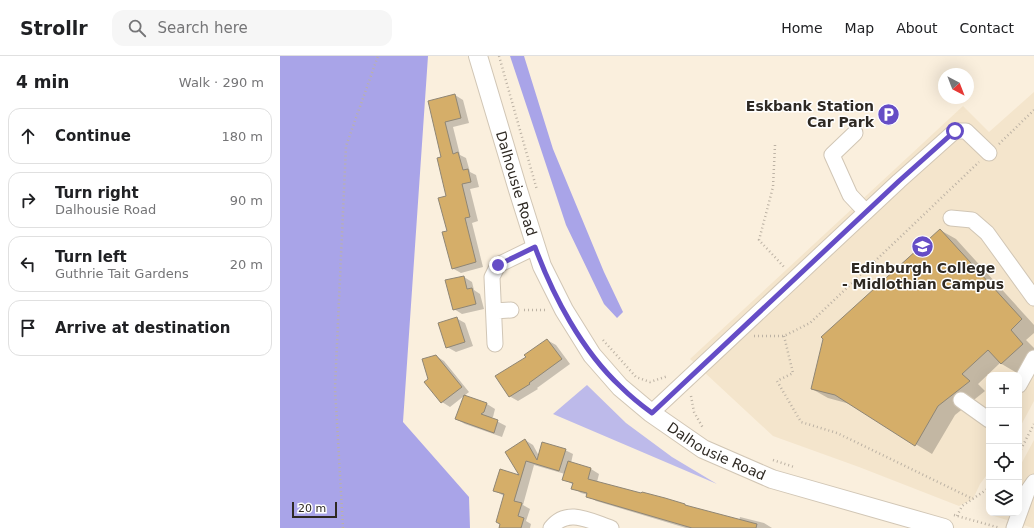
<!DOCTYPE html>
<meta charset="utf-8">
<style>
:root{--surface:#fff;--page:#f6f6f6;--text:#202124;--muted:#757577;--line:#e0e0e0}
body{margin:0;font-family:"DejaVu Sans",sans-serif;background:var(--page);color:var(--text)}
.controls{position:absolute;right:12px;bottom:12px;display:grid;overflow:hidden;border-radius:8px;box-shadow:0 4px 16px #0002}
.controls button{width:36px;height:36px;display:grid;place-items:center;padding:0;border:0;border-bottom:1px solid var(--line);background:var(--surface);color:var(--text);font:20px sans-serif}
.compass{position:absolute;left:658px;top:12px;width:36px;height:36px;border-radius:50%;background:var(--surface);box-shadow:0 4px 16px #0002;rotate:138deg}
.scale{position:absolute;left:12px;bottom:10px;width:45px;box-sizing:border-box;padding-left:4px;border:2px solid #2e2923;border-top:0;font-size:11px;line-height:14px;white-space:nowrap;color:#2e2923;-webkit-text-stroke:3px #fff;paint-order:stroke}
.stop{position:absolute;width:12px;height:12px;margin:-9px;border:3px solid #654dc6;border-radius:50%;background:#fff}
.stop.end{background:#654dc6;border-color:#fff;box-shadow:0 1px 4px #0008}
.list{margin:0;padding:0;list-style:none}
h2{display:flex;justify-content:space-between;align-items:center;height:52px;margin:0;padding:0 16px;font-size:17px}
h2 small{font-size:13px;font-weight:400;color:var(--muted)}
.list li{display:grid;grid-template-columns:26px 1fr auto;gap:12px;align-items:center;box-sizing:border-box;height:56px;margin:0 8px 8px;padding:0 8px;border:1px solid var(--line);border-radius:12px}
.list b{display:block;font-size:15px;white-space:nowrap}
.list p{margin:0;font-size:13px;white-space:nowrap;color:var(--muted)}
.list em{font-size:13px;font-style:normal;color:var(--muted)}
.icon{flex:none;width:22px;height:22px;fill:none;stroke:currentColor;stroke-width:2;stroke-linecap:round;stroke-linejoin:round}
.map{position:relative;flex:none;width:754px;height:472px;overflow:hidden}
header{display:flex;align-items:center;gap:24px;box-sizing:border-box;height:56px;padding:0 20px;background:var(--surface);border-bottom:1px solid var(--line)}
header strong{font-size:19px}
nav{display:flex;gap:22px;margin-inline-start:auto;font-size:14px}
.search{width:280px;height:36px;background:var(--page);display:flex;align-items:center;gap:10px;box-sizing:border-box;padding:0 14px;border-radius:12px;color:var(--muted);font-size:15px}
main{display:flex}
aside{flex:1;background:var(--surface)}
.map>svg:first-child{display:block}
</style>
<header>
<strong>Strollr</strong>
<div class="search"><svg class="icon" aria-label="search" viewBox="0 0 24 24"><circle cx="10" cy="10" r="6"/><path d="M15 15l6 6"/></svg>Search here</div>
<nav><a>Home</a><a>Map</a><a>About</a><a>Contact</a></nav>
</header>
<main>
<aside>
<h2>4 min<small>Walk · 290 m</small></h2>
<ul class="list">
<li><svg class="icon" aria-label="ahead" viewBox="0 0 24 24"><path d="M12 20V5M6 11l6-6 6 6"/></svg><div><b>Continue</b></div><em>180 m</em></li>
<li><svg class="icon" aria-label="right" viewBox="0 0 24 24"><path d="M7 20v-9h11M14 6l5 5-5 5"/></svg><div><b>Turn right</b><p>Dalhousie Road</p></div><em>90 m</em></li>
<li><svg class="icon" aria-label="left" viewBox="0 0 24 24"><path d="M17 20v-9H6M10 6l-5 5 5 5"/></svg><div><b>Turn left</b><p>Guthrie Tait Gardens</p></div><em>20 m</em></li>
<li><svg class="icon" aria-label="arrive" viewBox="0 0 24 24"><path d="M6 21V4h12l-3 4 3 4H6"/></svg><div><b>Arrive at destination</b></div></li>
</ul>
</aside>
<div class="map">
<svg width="754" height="472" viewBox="0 0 754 472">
<rect width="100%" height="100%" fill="#faefdd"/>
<path fill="#f4e5cc" d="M754 36V345L739 373V319H709V416L700 428 693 443 679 450 579 411 493 380 410 303 683 50 709 76Z
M754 384V472H753L714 460 715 457H739V412Z"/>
<path fill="#bdbaea" d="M307 329 346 367 392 401 437 428 273 358Z"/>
<path fill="#a9a4e8" d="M0 0H148L123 366 189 441 190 472H0Z
M230 0H244L273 93 324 216 343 256 337 262 324 248 286 169Z"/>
<path fill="#0003" d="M175 39 183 44 189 67 173 71 180 99 186 102 190 116 196 119 199 131 190 133 198 165 192 167 203 211 181 217 172 212 168 176V140L162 101 150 46Z
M660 174 676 183 754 269V277L746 284 754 292V302L737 317 720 307 698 328 705 335 675 359 652 398 570 348 548 342 532 333Z
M184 221 192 226 194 234 200 238 204 253 182 258 174 253Z
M176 262 185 267 193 290 176 296 167 291Z
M267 284 276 289 290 308 257 332 258 333 238 345 229 340 247 301Z
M156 300 164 305 189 336 170 351 162 346 146 326 149 323Z
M184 340 207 348 215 353 213 361 211 362 226 370 222 381 185 368 176 363Z
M245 384 253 389 259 400 285 394 293 398 291 407 311 413 319 418 317 426 405 449 409 451 459 465 460 461 484 467 492 472H406L316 445 308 440V439L301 437 293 432 294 429 283 423 285 418 254 409 243 449 250 453 246 465 251 468 250 472H220L224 440 215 435 241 420Z"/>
<path fill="#d5ae69" stroke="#8f8675" d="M175 38 181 62 165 66 173 98 178 96 183 114 188 113 191 126 182 128 190 161 185 162 196 206 172 213 162 176 167 175 158 142 166 140 157 102 161 101 148 45Z
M660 173 742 263 731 274 743 288 721 308 708 294 682 318 690 325 658 350 635 390 555 339 531 333 543 283 541 281Z
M184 220 187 233 192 232 196 248 173 254 165 224Z
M177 261 185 286 166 292 158 267Z
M267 283 282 303 249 327 250 328 229 341 215 320 246 301 244 299Z
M156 299 182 331 161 347 144 326 148 323 142 303Z
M184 339 207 347 204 356 201 358 218 364 214 377 175 363Z
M245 383 257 404 262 386 286 393 279 415 246 405 234 445 242 447 238 460 244 462 241 472H219L220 468 216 466 224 438 213 435 220 413 239 419 225 396Z
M288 405 311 412 308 423 361 437 362 436 385 442 405 448V449L477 468 476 472H412L306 441 307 437 291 433 293 427 282 424Z"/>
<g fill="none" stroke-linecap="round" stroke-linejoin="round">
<defs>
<path id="minor" d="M575 77 552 99 570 139 586 156
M671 162 692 164 707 177 754 242
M214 255 231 254
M215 288 212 221 218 209 255 191
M739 329 754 302
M681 344 709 364
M371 357 619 125 675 75H686L709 97
M271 472C287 451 310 465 331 472
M734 472 747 436 754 426"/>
<g id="major">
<path id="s1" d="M198 0 238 134 262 210 284 254 312 299 340 331 371 357 423 393 492 423 664 472"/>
</g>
</defs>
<use href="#minor" stroke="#d1c6b5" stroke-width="17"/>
<use href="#major" stroke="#d1c6b5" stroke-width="20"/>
<path stroke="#bcb2a4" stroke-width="2.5" stroke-dasharray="1 3" stroke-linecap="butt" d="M219 0 257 134
M719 88 754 54
M495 89 493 131 479 184 505 212
M244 254H267
M474 280H504L530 267 699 106
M504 280 513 317 497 325 521 366 557 377 693 443
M323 284 356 321 370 326 388 320
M411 340 414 356 423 372
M739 397 754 368
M493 404 514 411
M674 459 720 472
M677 460 682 450 709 432
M63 472 55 332 66 90 98 0"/>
<use href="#minor" stroke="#fff" stroke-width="15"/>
<use href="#major" stroke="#fff" stroke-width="18"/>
</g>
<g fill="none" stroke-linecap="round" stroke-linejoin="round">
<path stroke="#654dc6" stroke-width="5" d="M218 209 255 191C273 240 302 295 341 331 351 341 361 349 372 357L619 125 675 75"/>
</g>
<defs>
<symbol id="parking-disc" viewBox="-11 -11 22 22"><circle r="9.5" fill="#654dc6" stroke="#fff"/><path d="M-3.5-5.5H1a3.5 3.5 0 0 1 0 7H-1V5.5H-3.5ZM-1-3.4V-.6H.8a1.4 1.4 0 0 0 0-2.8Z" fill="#fff"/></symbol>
<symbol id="university-disc" viewBox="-11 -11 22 22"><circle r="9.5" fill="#654dc6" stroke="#fff"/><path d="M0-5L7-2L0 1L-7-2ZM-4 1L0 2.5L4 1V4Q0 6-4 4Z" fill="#fff"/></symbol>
</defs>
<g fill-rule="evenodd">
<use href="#parking-disc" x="596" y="46" width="25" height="25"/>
<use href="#university-disc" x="630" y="178" width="25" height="25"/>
</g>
<g text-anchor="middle" stroke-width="3" stroke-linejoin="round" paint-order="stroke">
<g font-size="14" font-weight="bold" fill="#2e2923" stroke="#fff" text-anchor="end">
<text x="594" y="55">Eskbank Station<tspan x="594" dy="16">Car Park</tspan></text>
<text x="643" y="217" text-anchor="middle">Edinburgh College<tspan x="643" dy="16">- Midlothian Campus</tspan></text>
</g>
<g font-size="14" fill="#2e2923" stroke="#fff">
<text dy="5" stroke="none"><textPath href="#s1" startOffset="133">Dalhousie Road</textPath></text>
<text dy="5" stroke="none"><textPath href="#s1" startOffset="481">Dalhousie Road</textPath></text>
</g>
</g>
</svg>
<div class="controls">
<button>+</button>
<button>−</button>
<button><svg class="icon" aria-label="locate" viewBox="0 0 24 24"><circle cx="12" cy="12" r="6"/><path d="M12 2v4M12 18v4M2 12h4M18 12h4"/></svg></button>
<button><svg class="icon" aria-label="layers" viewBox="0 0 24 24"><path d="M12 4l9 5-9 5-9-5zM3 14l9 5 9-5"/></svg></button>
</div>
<svg class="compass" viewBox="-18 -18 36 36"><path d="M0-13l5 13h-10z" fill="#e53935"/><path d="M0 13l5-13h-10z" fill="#757577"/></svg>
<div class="scale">20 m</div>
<div class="stop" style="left:675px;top:75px"></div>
<div class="stop end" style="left:218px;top:209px"></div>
</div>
</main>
